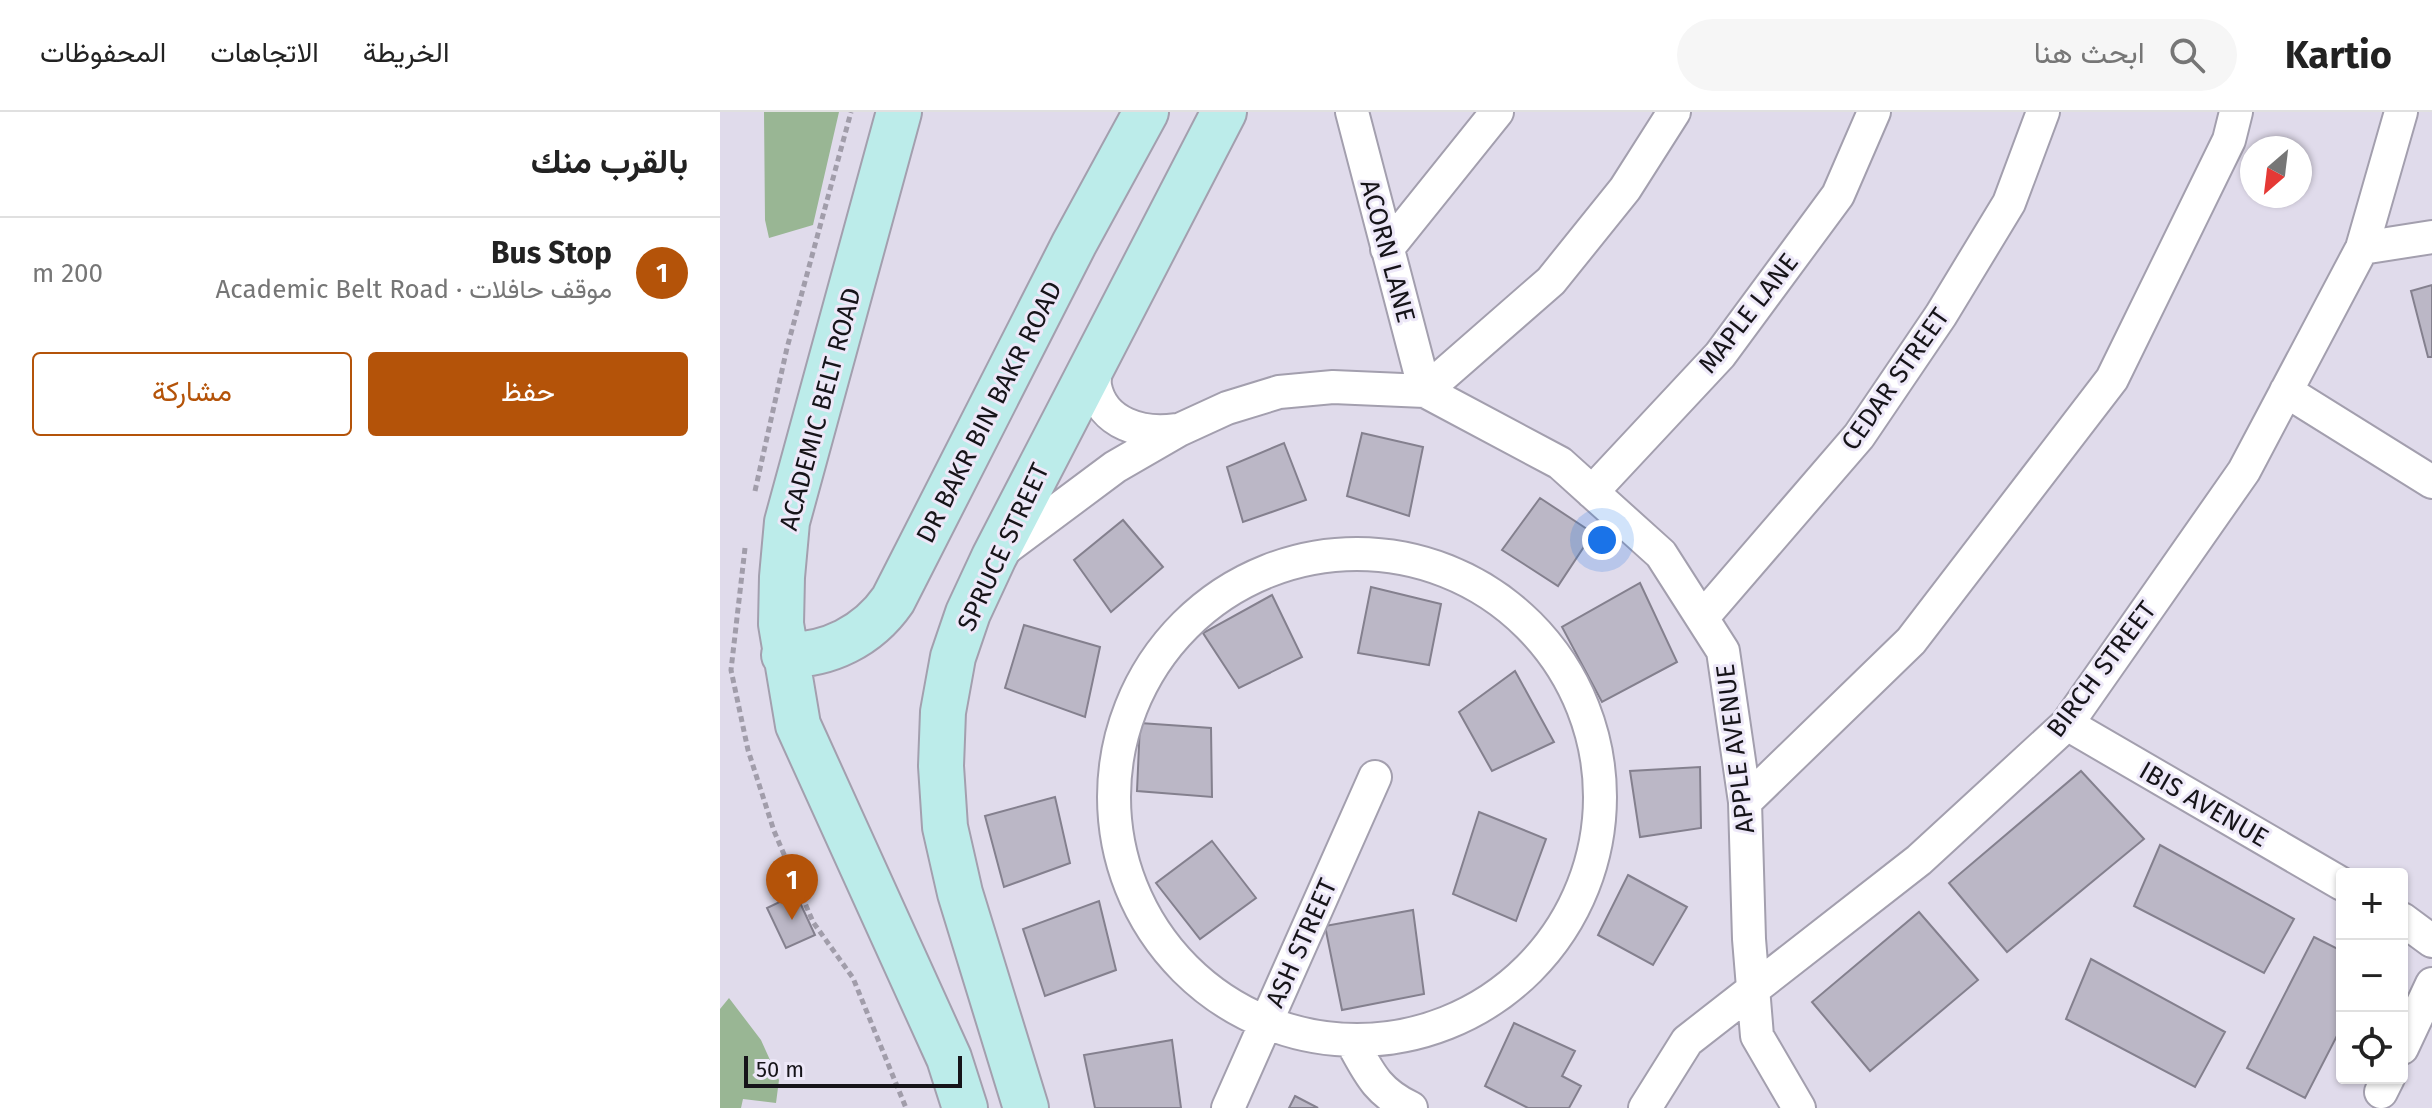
<!DOCTYPE html>
<html lang="ar">
<meta charset="utf-8">
<style>
:root{--surface:#fff;--page:#f6f6f6;--text:#222;--muted:#767676;--line:#e0e0e0;--accent:#b45309}
body{margin:0;font-family:"Fira Sans",Vazirmatn,sans-serif;background:var(--page);color:var(--text);direction:rtl}
.controls{position:absolute;right:24px;bottom:24px;display:grid;overflow:hidden;border-radius:8px;box-shadow:0 2px 6px #0004}
.controls button{width:72px;height:72px;display:grid;place-items:center;padding:0;border:0;border-bottom:2px solid var(--line);background:var(--surface);color:var(--text);font:40px sans-serif}
.compass{position:absolute;left:1520px;top:24px;width:72px;height:72px;border-radius:50%;background:var(--surface);box-shadow:0 2px 6px #0004;rotate:208deg}
.scale{position:absolute;left:24px;bottom:20px;width:218px;box-sizing:border-box;padding-left:8px;border:4px solid #161419;border-top:0;font-size:22px;line-height:28px;white-space:nowrap;color:#161419;-webkit-text-stroke:6px #ede8f8;paint-order:stroke}
.you{position:absolute;left:882px;top:428px;width:28px;height:28px;margin:-20px;border:6px solid #fff;border-radius:50%;background:#1a73e8;box-shadow:0 0 0 12px #1a73e833}
.badge{display:grid;place-items:center;width:52px;height:52px;border-radius:50%;background:var(--accent);color:#fff;font-size:26px;font-weight:700}
.pin{position:absolute;translate:-50% -66px;filter:drop-shadow(0 2px 4px #0008)}
.pin::after{content:'';position:absolute;top:42px;width:28px;height:24px;background:inherit;clip-path:polygon(0 0,100% 0,50% 100%)}
.list{margin:0;padding:0;list-style:none}
h2{display:flex;justify-content:space-between;align-items:center;height:104px;margin:0;padding:0 32px;font-size:34px}
h2 small{font-size:26px;font-weight:400;color:var(--muted)}
.list li{display:grid;grid-template-columns:52px 1fr auto;gap:24px;align-items:center;box-sizing:border-box;height:112px;padding:0 32px;border-top:2px solid var(--line)}
.list b{display:block;font-size:30px;white-space:nowrap}
.list p{margin:0;font-size:26px;white-space:nowrap;color:var(--muted)}
.list em{font-size:26px;font-style:normal;color:var(--muted)}
.actions{display:flex;gap:16px;padding:24px 32px}
.actions a{flex:1;padding:18px 0;border:2px solid var(--accent);border-radius:8px;text-align:center;font-size:28px;color:var(--accent)}
.actions .main{background:var(--accent);color:#fff}
.icon{flex:none;width:44px;height:44px;fill:none;stroke:currentColor;stroke-width:2;stroke-linecap:round;stroke-linejoin:round}
.map{position:relative;flex:none;width:1712px;height:996px;overflow:hidden;direction:ltr}
header{display:flex;align-items:center;gap:48px;box-sizing:border-box;height:112px;padding:0 40px;background:var(--surface);border-bottom:2px solid var(--line)}
header strong{font-size:38px}
nav{display:flex;gap:44px;margin-inline-start:auto;font-size:28px}
.search{width:560px;height:72px;background:var(--page);display:flex;align-items:center;gap:20px;box-sizing:border-box;padding:0 28px;border-radius:44px;color:var(--muted);font-size:30px}
main{display:flex}
aside{flex:1;background:var(--surface)}
.map>svg:first-child{display:block}
</style>
<header>
<strong>Kartio</strong>
<div class="search"><svg class="icon" aria-label="search" viewBox="0 0 24 24"><circle cx="10" cy="10" r="6"/><path d="M15 15l6 6"/></svg>ابحث هنا</div>
<nav><a>الخريطة</a><a>الاتجاهات</a><a>المحفوظات</a></nav>
</header>
<main>
<div class="map">
<svg width="1712" height="996" viewBox="0 0 1712 996">
<rect width="100%" height="100%" fill="#e0dbeb"/>
<path fill="#99b694" d="M44 0H119L93 113 49 126 45 108Z
M9 886 41 928 59 968 56 991 23 987 21 996H0V897Z"/>
<path fill="#bbb7c6" stroke="#84808e" stroke-width="2" d="M1712 173V245H1708L1691 179Z
M642 321 703 335 689 404 627 384Z
M564 331 586 388 523 410 507 355Z
M820 386 873 421 838 474 782 438Z
M403 408 443 455 391 500 354 448Z
M920 471 957 550 882 590 842 515Z
M651 475 721 492 709 553 638 541Z
M552 483 582 545 519 576 483 521Z
M304 513 380 535 365 605 285 576Z
M795 559 834 630 772 659 739 600Z
M420 611 491 616 492 685 417 679Z
M980 655 981 716 920 725 910 659Z
M1361 659 1424 727 1287 840 1229 771Z
M335 685 350 751 284 775 265 704Z
M759 700 826 727 796 809 733 782Z
M492 729 536 786 480 827 436 771Z
M1440 733 1574 807 1544 861 1414 794Z
M908 763 967 795 933 853 878 823Z
M76 782 95 823 66 836 47 796Z
M379 789 396 858 325 884 303 817Z
M693 798 704 882 622 898 605 814Z
M1199 800 1258 868 1150 959 1092 890Z
M1594 825 1622 839V914L1585 986 1527 956Z
M1371 847 1505 920 1475 975 1346 907Z
M794 911 855 939 842 964 861 974 849 996H808L765 974Z
M452 928 461 996H375L364 943Z
M575 984 598 996H569Z"/>
<g fill="none" stroke-linecap="round" stroke-linejoin="round">
<defs>
<path id="street" d="M632 0 705 279 831 169 905 77 954 0
M1642 136 1712 125
M667 137 777 0
M376 248C376 256 374 266 375 274 382 312 423 323 456 318
M1566 279 1712 370
M872 380 1000 243 1118 83 1154 0
M281 440 395 355 459 318 507 296 559 280 613 275 705 279 840 351 941 442 1003 539 1025 690 1029 827 1037 924 1079 996
M394 685a243 243 0 1 1 486 0a243 243 0 1 1-486 0Z
M982 506 1139 324 1221 203 1289 91 1323 0
M1347 612 1622 772
M1025 690 1191 529 1392 267 1509 28 1516 0
M1682 807 1712 829
M632 930C649 961 657 980 691 996
M1682 936 1712 872
M1661 980 1668 966
M508 996 655 665
M925 996 967 929 1199 748 1347 612 1524 359 1642 136 1681 0"/>
<path id="secondary" d="M179 0 67 410 62 465 61 512 78 613 229 946 245 996
M64 543C108 544 148 524 173 488L354 132 426 0
M306 996 240 781 225 715 221 654 223 600 233 545 248 501 274 445 504 0"/>
</defs>
<use href="#street" stroke="#a39fae" stroke-width="36"/>
<use href="#secondary" stroke="#a39fae" stroke-width="48"/>
<path stroke="#a19daa" stroke-width="5" stroke-dasharray="6 4" stroke-linecap="butt" d="M35 379 67 236 131 0
M25 436 11 558 28 638 54 719 93 810 133 866 186 996"/>
<use href="#street" stroke="#fff" stroke-width="32"/>
<use href="#secondary" stroke="#bcecea" stroke-width="44"/>
</g>
<g text-anchor="middle" stroke-width="6" stroke-linejoin="round" paint-order="stroke">
<g font-size="26" fill="#161419" stroke="#ede8f8">
<text transform="translate(668 139) rotate(75)" y="9">ACORN LANE</text>
<text transform="translate(1028 201) rotate(-52)" y="9">MAPLE LANE</text>
<text transform="translate(1175 267) rotate(-55)" y="9">CEDAR STREET</text>
<text transform="translate(100 297) rotate(-75)" y="9">ACADEMIC BELT ROAD</text>
<text transform="translate(269 300) rotate(-63)" y="9">DR BAKR BIN BAKR ROAD</text>
<text transform="translate(283 435) rotate(-65)" y="9">SPRUCE STREET</text>
<text transform="translate(1381 557) rotate(-53)" y="9">BIRCH STREET</text>
<text transform="translate(1015 637) rotate(-97)" y="9">APPLE AVENUE</text>
<text transform="translate(1484 692) rotate(30)" y="9">IBIS AVENUE</text>
<text transform="translate(581 831) rotate(-66)" y="9">ASH STREET</text>
</g>
</g>
</svg>
<div class="controls">
<button>+</button>
<button>−</button>
<button><svg class="icon" aria-label="locate" viewBox="0 0 24 24"><circle cx="12" cy="12" r="6"/><path d="M12 2v4M12 18v4M2 12h4M18 12h4"/></svg></button>
</div>
<svg class="compass" viewBox="-18 -18 36 36"><path d="M0-13l5 13h-10z" fill="#e53935"/><path d="M0 13l5-13h-10z" fill="#767676"/></svg>
<div class="scale">50 m</div>
<div class="you"></div>
<div class="pin badge" style="left:72px;top:808px">1</div>
</div>
<aside>
<h2>بالقرب منك<small></small></h2>
<ul class="list">
<li><span class="badge">1</span><div><b>Bus Stop</b><p>موقف حافلات · Academic Belt Road</p></div><em>200 m</em></li>
</ul>
<div class="actions"><a class="main">حفظ</a><a>مشاركة</a></div>
</aside>
</main>
